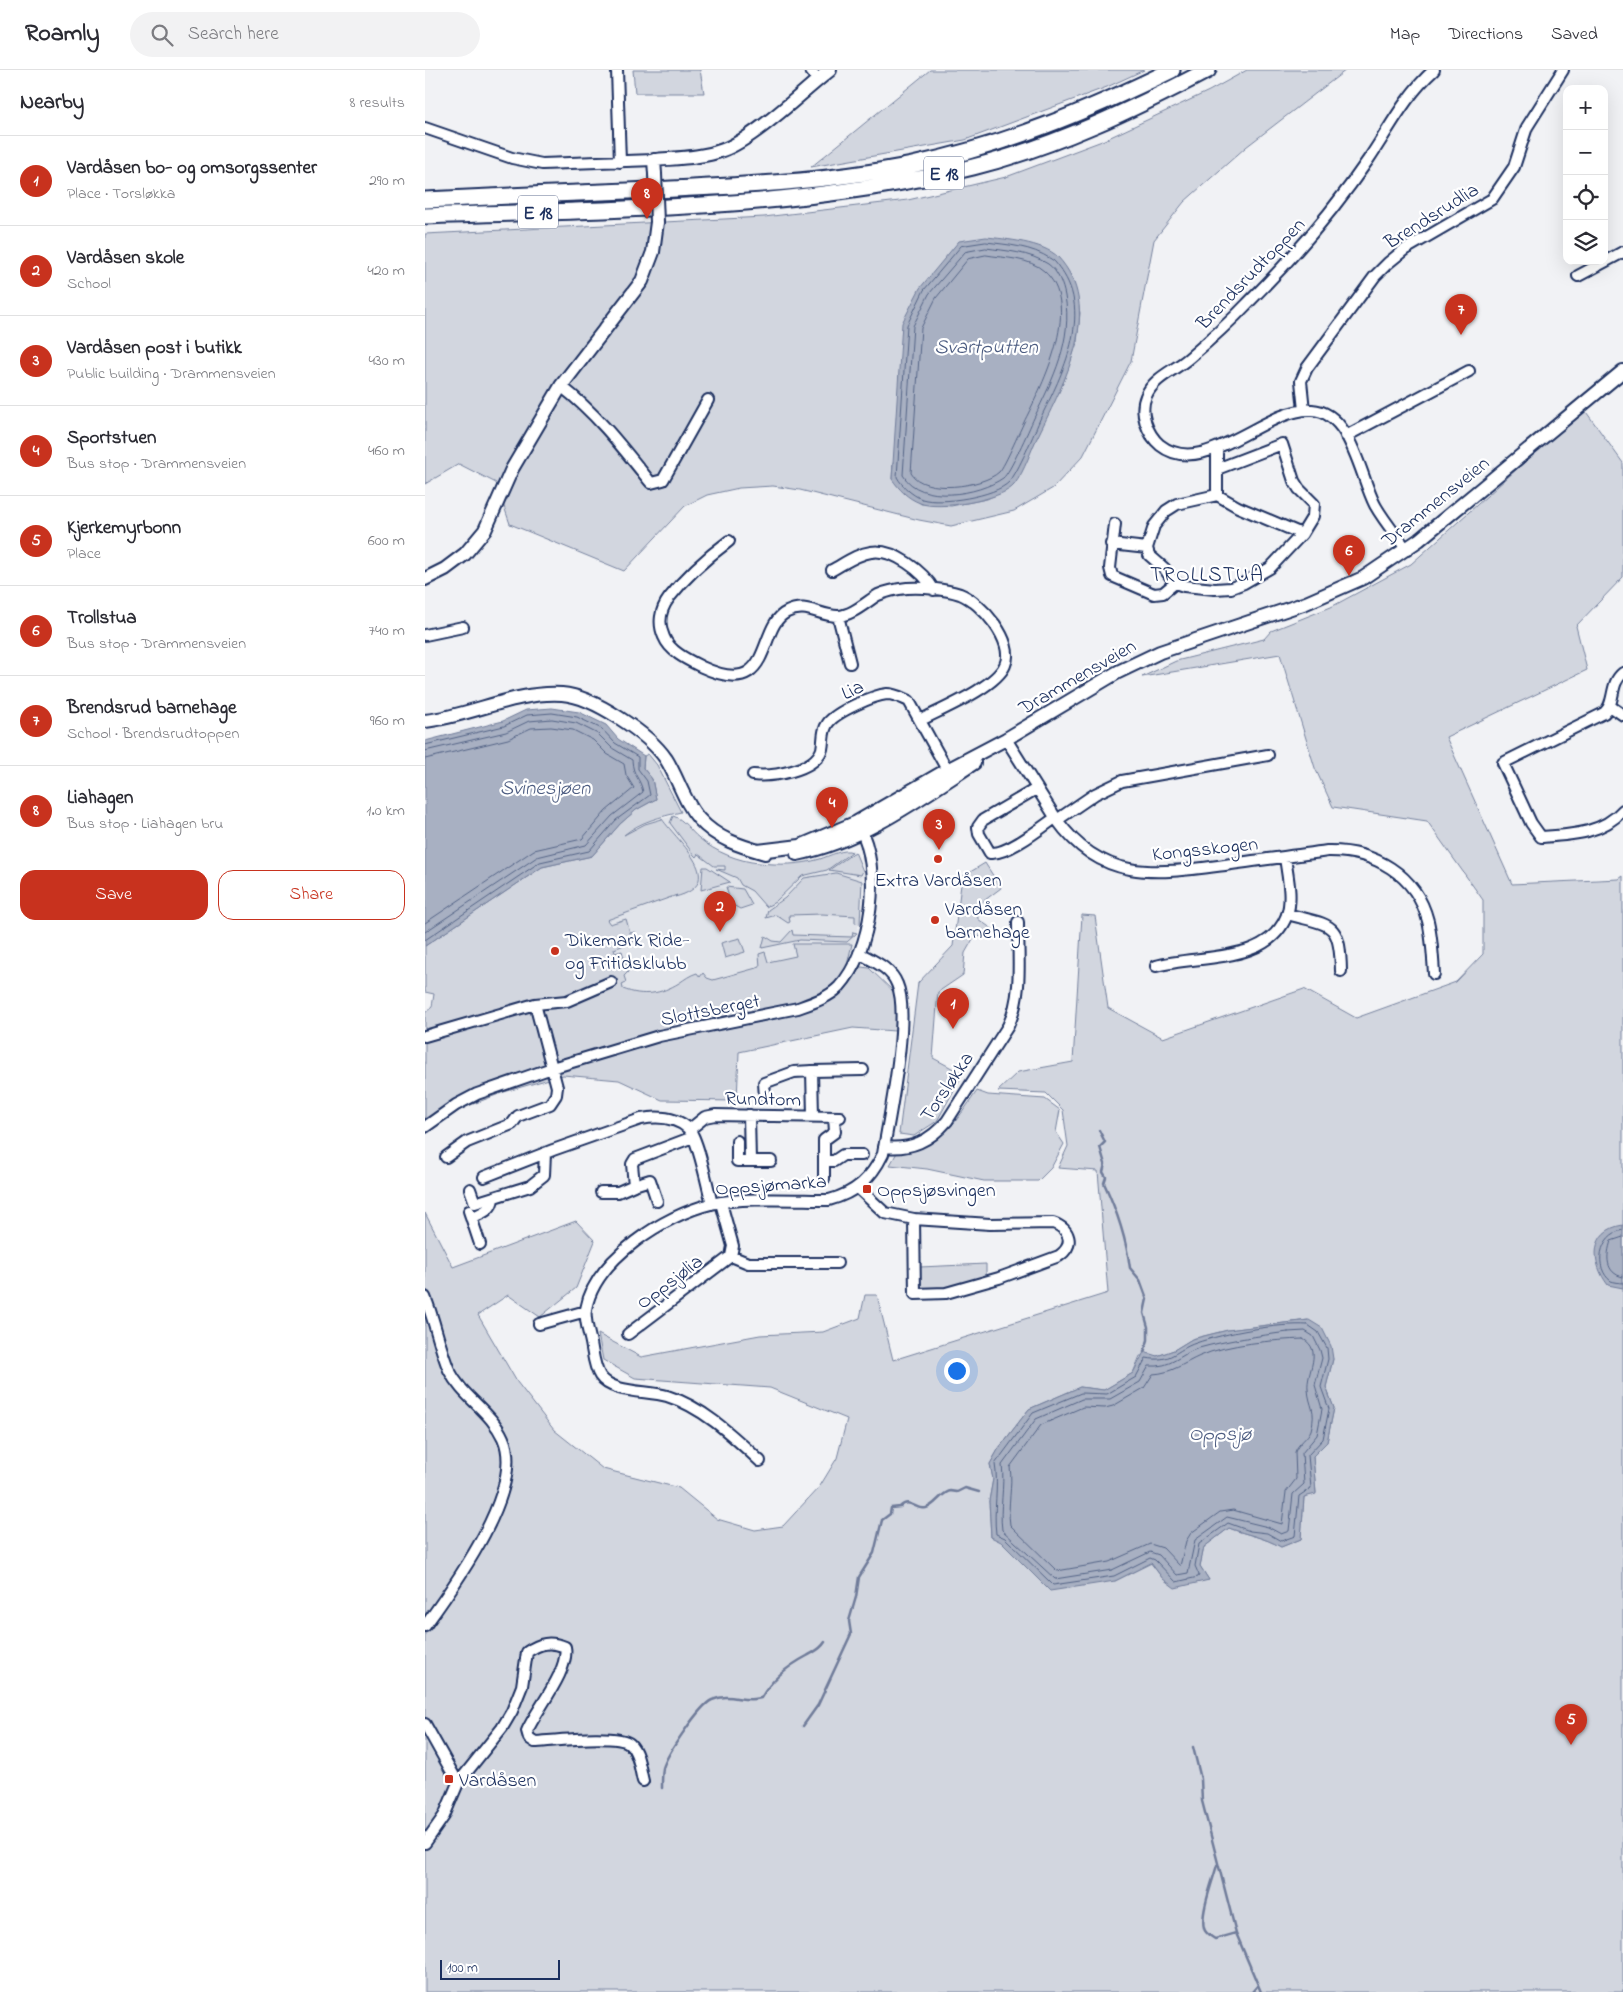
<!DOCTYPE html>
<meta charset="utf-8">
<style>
:root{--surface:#fff;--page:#f2f2f3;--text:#2b2b33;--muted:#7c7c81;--line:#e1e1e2;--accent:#c8321e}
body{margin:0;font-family:"Indie Flower",sans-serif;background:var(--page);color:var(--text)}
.controls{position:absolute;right:15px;top:15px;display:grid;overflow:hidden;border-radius:10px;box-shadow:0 5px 20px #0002}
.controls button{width:45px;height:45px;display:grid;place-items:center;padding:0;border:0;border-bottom:1px solid var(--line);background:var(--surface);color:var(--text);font:25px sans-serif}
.scale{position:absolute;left:15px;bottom:12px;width:120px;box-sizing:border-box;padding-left:5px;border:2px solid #1b2f5e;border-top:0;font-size:14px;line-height:18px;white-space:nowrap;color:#1b2f5e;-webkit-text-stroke:4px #fff;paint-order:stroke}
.you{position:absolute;left:531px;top:1300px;width:18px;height:18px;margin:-12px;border:4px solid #fff;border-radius:50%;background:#1a73e8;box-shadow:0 0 0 8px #1a73e833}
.badge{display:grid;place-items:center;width:32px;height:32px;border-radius:50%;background:var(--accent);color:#fff;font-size:16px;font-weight:700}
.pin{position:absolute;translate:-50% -41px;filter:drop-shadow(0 1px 2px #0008)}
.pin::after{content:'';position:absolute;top:26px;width:18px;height:15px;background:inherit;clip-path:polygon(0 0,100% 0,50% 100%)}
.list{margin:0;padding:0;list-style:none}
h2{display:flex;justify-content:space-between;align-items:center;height:65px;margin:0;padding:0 20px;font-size:21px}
h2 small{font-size:16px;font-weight:400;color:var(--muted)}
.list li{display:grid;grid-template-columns:32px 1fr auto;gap:15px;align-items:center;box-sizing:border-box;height:90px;padding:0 20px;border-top:1px solid var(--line)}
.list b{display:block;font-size:19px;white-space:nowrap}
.list p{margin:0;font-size:16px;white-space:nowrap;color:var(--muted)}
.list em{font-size:16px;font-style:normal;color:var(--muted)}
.actions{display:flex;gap:10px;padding:15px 20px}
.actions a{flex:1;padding:11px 0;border:1px solid var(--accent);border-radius:15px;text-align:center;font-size:18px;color:var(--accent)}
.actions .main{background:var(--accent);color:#fff}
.icon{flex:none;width:28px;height:28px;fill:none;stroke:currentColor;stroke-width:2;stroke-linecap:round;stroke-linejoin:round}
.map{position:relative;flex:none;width:1198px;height:1922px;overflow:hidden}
header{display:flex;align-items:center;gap:30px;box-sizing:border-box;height:70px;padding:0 25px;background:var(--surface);border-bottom:1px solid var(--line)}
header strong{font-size:24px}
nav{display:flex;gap:28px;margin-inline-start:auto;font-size:18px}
.search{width:350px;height:45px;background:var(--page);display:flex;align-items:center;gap:12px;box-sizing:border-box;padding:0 18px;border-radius:28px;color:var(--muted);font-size:19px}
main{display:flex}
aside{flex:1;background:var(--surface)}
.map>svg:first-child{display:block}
</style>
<header>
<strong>Roamly</strong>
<div class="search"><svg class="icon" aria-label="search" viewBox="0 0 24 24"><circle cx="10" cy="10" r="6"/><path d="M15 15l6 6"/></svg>Search here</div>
<nav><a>Map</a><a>Directions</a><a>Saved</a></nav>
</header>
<main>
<aside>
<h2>Nearby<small>8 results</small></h2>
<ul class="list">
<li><span class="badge">1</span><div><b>Vardåsen bo- og omsorgssenter</b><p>Place · Torsløkka</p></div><em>290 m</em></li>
<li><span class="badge">2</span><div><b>Vardåsen skole</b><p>School</p></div><em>420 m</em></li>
<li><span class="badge">3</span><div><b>Vardåsen post i butikk</b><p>Public building · Drammensveien</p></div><em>430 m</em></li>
<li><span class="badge">4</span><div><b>Sportstuen</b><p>Bus stop · Drammensveien</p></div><em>460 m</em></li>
<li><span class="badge">5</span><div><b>Kjerkemyrbonn</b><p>Place</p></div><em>600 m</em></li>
<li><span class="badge">6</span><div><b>Trollstua</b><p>Bus stop · Drammensveien</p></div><em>740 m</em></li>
<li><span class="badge">7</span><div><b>Brendsrud barnehage</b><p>School · Brendsrudtoppen</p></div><em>960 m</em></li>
<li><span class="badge">8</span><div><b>Liahagen</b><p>Bus stop · Liahagen bru</p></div><em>1.0 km</em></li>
</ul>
<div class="actions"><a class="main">Save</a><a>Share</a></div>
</aside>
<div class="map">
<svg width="1198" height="1922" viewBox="0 0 1198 1922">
<rect width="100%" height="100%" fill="#f1f2f5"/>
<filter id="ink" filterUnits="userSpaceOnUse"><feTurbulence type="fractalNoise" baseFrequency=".02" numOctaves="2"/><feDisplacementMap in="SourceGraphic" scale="10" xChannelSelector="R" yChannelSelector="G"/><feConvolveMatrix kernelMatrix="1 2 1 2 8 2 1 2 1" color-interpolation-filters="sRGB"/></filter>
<g filter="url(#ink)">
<path fill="#e1e4ea" d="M248 746 254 748 273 768 288 778 313 789 332 793 369 794 428 780 438 801 436 846 423 896 203 938 162 793 197 764 226 751Z"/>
<path fill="#d2d6df" stroke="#76829e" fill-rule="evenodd" d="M208 0H275L279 23H210Z
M505 0H719L682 17 540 70 386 97Z
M822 0H921L821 77 759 132 729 170 706 291 658 386 628 418 589 441 526 456 494 450 375 420 348 416 314 418 282 425 260 436 199 501 85 454 71 413 34 394 0 414V164L339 147 483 130 581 107 677 71 784 21ZM631 186 648 209 655 243 652 273 638 313 588 416 562 429 526 436 496 434 467 409 468 393Z
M1159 339 1198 393V507L1151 556 1162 600 1021 667 1087 814 1194 809 1198 806V1922H0V1143L28 1197 151 1151 170 1171 151 1218 115 1247 83 1225 53 1245 92 1312 129 1360 178 1399 254 1418 292 1449 330 1460 358 1456 395 1416 412 1388 422 1349 345 1318 210 1308 178 1290 173 1264 216 1287 335 1265 398 1262 435 1248 440 1225H452L468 1290 683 1223 673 1101 633 1098 643 1076 638 1040 621 1023 573 1021 593 1002 648 992 657 845 670 846 683 938 738 968 879 919 931 948 1031 912 1058 884V830L1002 751 908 737 890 698 855 584 717 607 751 591 839 569 846 561 906 537 986 494ZM883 1250 908 1289 901 1317 909 1338 902 1372 888 1386 891 1423 879 1427 876 1469 856 1477C839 1467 822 1465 804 1458L779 1477 775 1496 784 1510 738 1509 726 1493 690 1511 566 1467 564 1431 568 1409 565 1394 574 1378 604 1339 655 1317 679 1320 708 1303 715 1286H732L749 1280 767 1269 803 1260Z
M223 684 232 695 256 742C235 747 216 751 199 765L220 754 237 749C254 773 304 813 250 827L252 825 182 850 185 854 201 849 205 863 210 862 212 870 189 879 190 883 197 881 203 902 199 906 201 912 197 914 198 919C218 927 236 924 254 913 260 909 265 905 272 903L275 907 278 903 282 908 288 910 335 897 334 884 340 882 343 892 371 886 368 874H427L422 895 444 898 469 922 472 945 470 961 428 958 314 982 312 1031 237 1030 194 1010 138 1005 79 1022 38 1038 11 1053 0 1064V943L7 937 9 924 0 922V876L117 797 167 786 195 754 211 740 231 729 227 709 218 698 219 686Z
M248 746C259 749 265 761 274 768 290 782 313 791 334 793 354 795 375 795 395 789 404 786 420 778 427 782L402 800 377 806 350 832 341 837 327 821 316 815 312 808 291 799 300 800V796H289L273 784 271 787 269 785 245 753Z
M430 782 438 801 436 805 404 800Z
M560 793 576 818 552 836 553 849 570 861 548 869 540 883 538 905 513 922 508 988 538 1004 512 1051 489 1066 474 1064 493 913 528 876 537 807Z
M278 797H282L305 812 276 820Z
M411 803 437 811 435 854 430 853V846L397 844 364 845 365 852 363 853 351 845 341 848 343 840 360 828 379 808Z
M301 817 318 819 327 835 315 839 306 834Z
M367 860 368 865 427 867 428 862 432 863 422 872 375 870 337 878 340 866 348 871 356 872Z
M315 868 320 882 300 888 296 873Z
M552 1021 563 1025 620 1029 635 1040 631 1062 639 1074 626 1098 613 1111H559L502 1099 465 1095 474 1079C516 1078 530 1053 552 1021Z
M561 1194V1208L518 1219 495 1220V1197Z"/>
<path fill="#a8b0c2" stroke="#707c9a" d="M561 167C580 169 618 172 633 187 680 238 639 313 614 364 606 379 600 401 589 415 577 430 512 441 495 433 482 428 474 419 467 409L477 253 495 218 534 171Z
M127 638 154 642 181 655 193 669 219 686 218 698 227 709 231 729 211 740 195 754 167 786 117 797 0 876V671L78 651 101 640Z
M1198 1155V1218L1183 1215C1166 1193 1164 1160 1198 1155Z
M884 1250 897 1258 906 1276 908 1289 901 1317 909 1338 902 1372 888 1386 891 1424 879 1427 876 1469 856 1477C839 1467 822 1465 804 1458L779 1477 775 1496 784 1510 750 1518 738 1509 726 1493 690 1511 625 1521 576 1472 566 1467 564 1431 568 1409 565 1394 574 1378 604 1339 655 1317 679 1320 708 1303 719 1282 732 1286 749 1280 767 1269 803 1260Z"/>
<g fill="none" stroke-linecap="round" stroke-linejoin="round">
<path stroke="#536386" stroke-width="1" d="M561 172C584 175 606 176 626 189 631 191 633 197 636 200 668 244 637 305 616 347 610 361 593 403 584 412 571 426 516 435 497 429 487 425 477 416 472 407L482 255 499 220 536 176Z
M561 178C582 181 604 182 623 194 633 201 638 215 640 226 648 270 628 309 609 348 604 359 585 403 578 408 554 425 495 435 478 405L488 256 504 224 540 182Z
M561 185C579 188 605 188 619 201 657 234 620 309 603 344 597 355 580 396 574 402 558 417 498 425 486 403L496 258 511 228 543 189Z
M0 675 79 656 102 645 127 643 152 647 177 659 190 673 213 687V699L222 711 225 725 191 750 164 781 115 792 0 870
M0 681 81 662 104 651 127 649 151 653 173 664 187 678 207 690C208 707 215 707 218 722L187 746 161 775 112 787 0 862
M0 689 83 669 106 658 126 657 148 660 168 670 182 684 199 694 201 705 209 718 181 741 157 769 109 780 0 853
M1198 1160C1173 1164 1169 1199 1186 1211 1189 1212 1195 1213 1198 1213
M1198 1167 1186 1171C1181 1186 1180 1203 1198 1207
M883 1255 893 1262 902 1278 903 1289 896 1317 904 1339 898 1369 883 1385 886 1418 874 1426 870 1466 856 1471 842 1463 825 1461 803 1453 774 1474 770 1496 774 1505 773 1507 751 1512 730 1490 725 1488 689 1506 628 1515 580 1468 571 1464C568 1440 574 1417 570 1394L608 1343 656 1323 682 1324 711 1307 721 1288C747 1293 750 1280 771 1273 800 1263 853 1253 883 1255Z
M863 1262 880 1261 888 1266 895 1280 897 1288 890 1315 897 1339 892 1365 877 1383 879 1414 868 1424 864 1461 856 1464 843 1457 802 1447 770 1470 763 1503 752 1505 734 1485 725 1482 687 1500 630 1509 577 1460C574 1438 580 1417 577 1395L611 1349 657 1329H685L715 1312 724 1296C747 1298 755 1284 774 1278 803 1270 833 1266 863 1262Z
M878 1269C899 1280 881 1302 883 1319 884 1337 892 1339 886 1360 883 1368 873 1373 870 1382L871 1409 861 1422 857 1454 808 1440 795 1442 766 1463 761 1471 755 1496 738 1478 725 1474 684 1492 632 1501 585 1455C582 1435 588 1416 585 1397L616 1355 658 1337 680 1338 688 1336 719 1318 728 1304C747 1303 759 1293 775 1286 802 1274 848 1270 878 1269Z"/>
<path stroke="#707c9a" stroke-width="2.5" d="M674 1060 680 1072 675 1077 680 1094 678 1102 681 1107 679 1113C692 1141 701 1167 705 1198L715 1210 722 1229 719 1243 723 1257V1270L719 1282
M378 1656 393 1635 426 1564 424 1551 431 1527 434 1507 449 1483 457 1450 465 1444 466 1438 475 1437C485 1427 490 1441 501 1438 511 1435 515 1424 525 1421L532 1422 540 1418 554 1422
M768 1677 776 1709 777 1731 811 1863 836 1922
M237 1718C237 1712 237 1704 238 1698 242 1684 275 1635 287 1630 307 1622 316 1633 336 1628 346 1610 363 1596 382 1586 390 1581 395 1580 400 1572
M792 1795C788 1810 775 1844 779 1858 780 1864 786 1866 790 1869L811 1863
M827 1922 833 1915"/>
<defs>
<path id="minor" d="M192 0 195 92
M385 0 393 10
M0 58 87 88 117 94 229 90
M1153 206 1198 182
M136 316C172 344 198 378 226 413L238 410 283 330
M879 340 876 311 882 298 950 206 963 193 979 180 1067 129 1089 97 1102 57 1138 0
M921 366 1044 301
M792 378V425L813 437 877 464 845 498 819 513 806 518 790 519 759 516 750 513 739 498 724 485 722 478 729 456 741 441 752 434 792 425
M792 399 857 374 869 411 874 419 889 434 888 446 877 464
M690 454 685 498 687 506 729 524 738 523 750 513
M304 471C281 488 261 506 244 528 235 540 233 554 239 567 245 582 263 590 277 597 350 631 331 556 362 542 381 532 394 546 413 546 428 545 441 532 453 525 462 521 473 519 482 518 498 517 520 519 535 524 556 532 591 572 580 595 571 617 517 639 496 650
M686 474 722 478
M982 480C971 465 959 451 950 435 935 406 926 342 887 340 840 337 779 410 735 375 722 364 714 342 721 326 729 307 749 301 764 288 784 271 804 253 822 234 867 189 907 143 943 90 965 58 979 27 1009 0
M407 500C420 493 432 484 446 482 468 478 499 502 509 520
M413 546 425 593
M0 565 38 557
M1198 603C1184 614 1191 633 1179 643L1078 693 1106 753 1116 767C1146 765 1177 764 1198 740
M1185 636 1198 645
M581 669 632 750 670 724 697 711 843 685
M328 705C347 707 390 701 397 679 399 669 397 661 403 653 411 642 449 625 462 624 470 624 477 628 484 631L525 705
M611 719 558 750 553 757 554 764 565 783C582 785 616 758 630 748
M632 750C677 813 732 804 800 795 834 790 868 786 902 781 949 780 991 804 1003 851 1007 868 1008 887 1009 904
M862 844C907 856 915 851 916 901
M731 896C773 884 843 895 862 845 868 827 862 804 860 787
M0 966 110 934 142 931 186 912
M340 1027 339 1013 369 1002 387 1001
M388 1046 387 1001 438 1000
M0 1057 31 1035 52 1024 127 998 234 966 373 938C387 933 403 928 414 917 447 881 458 799 434 756
M264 1060 280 1047 290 1045 415 1047
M312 1071V1091H325L324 1045
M459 1077C486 1080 505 1071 522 1051L583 956C598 925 593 886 593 852
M21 1087 42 1072 87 1054 93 1046 125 1034 131 1025 132 1017 110 934
M325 1091H346
M399 1091H409L418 1085H437
M59 1107 128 1080 216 1049C233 1046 251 1047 264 1059 273 1069 283 1119 287 1134
M399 1109V1070L410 1062 409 1047
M209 1115 225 1110 232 1131
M433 1118 460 1143 489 1149 490 1224 521 1223 574 1208 634 1186C650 1175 645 1159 628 1153L565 1154 489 1149
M45 1119 50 1133 105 1116 119 1105 120 1083
M176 1122H193L209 1115 207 1094 210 1089 268 1067
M296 1133 308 1176 306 1186
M44 1141 55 1174
M46 1148C56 1143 67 1141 68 1128
M0 1227C10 1251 14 1277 24 1300 37 1327 66 1341 78 1368 101 1418 29 1516 0 1556
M114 1254 161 1241
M203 1264 306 1186 323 1193H412
M335 1391C308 1366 278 1337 242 1326 223 1320 187 1324 175 1306 169 1297 168 1283 166 1273 164 1263 159 1249 161 1239 170 1189 240 1145 286 1134 318 1127 370 1130 404 1130 430 1123 446 1109 458 1084 464 1047 486 945 472 914 466 898 448 891 434 883
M0 1654 33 1713
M0 1773 19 1746 33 1713 77 1658 87 1641 97 1616 102 1582C115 1573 125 1571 140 1577 145 1600 111 1640 102 1661L104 1668 110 1672C128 1671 194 1663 205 1674 214 1683 215 1700 218 1711"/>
<path id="major" d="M230 104 229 90C251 88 277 88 298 80 330 68 376 23 405 0
M0 509 20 499 40 484 60 460 87 399 136 316 217 211 228 182 232 152
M0 651C46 646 90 621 137 624 168 626 224 664 241 689 253 708 259 732 274 749 292 769 315 776 340 783
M333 781 375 776 432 752 522 700 581 669 693 602 735 582 881 533 938 508 994 470 1198 301
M372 784C437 771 494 729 549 693"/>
<path id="highway" d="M0 130C76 126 151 123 227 120 314 116 402 112 487 95 578 76 663 41 747 0
M0 146C183 139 369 141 548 97 629 77 709 39 783 0"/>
</defs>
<use href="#minor" stroke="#1b2f5e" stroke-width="14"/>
<use href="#major" stroke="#1b2f5e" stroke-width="16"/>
<use href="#highway" stroke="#1b2f5e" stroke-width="19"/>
<use href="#minor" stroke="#fff" stroke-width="10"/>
<use href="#major" stroke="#fff" stroke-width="12"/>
<use href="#highway" stroke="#fff" stroke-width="15"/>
<defs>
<path id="major-bridge" d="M230 104 232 152"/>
</defs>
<use href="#major-bridge" stroke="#1b2f5e" stroke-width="16" stroke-linecap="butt"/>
<use href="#major-bridge" stroke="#fff" stroke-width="12"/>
</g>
</g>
<g fill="#c8321e" stroke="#fff" stroke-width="2">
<circle cx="513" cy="789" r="5"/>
<circle cx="510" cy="850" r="5"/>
<circle cx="130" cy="881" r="5"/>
<rect x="437" y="1114" width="10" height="10" rx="2.5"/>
<rect x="19" y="1704" width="10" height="10" rx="2.5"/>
</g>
<g text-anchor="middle" stroke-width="4.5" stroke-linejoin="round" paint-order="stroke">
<g fill="#fff" stroke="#5f6d8e" stroke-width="1">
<rect x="499" y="86.5" width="40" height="33" rx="4"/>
<rect x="93" y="125.5" width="40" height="33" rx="4"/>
</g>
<g font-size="19" font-weight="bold" fill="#1b2f5e">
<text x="519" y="110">E 18</text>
<text x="113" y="149">E 18</text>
</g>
<g font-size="20" fill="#1b2f5e" stroke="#fff">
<text transform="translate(1006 145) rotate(-32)" y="7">Brendsrudlia</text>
<text transform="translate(825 203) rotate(-46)" y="7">Brendsrudtoppen</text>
<text transform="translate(1010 431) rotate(-39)" y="7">Drammensveien</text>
<text transform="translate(652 606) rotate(-30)" y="7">Drammensveien</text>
<text transform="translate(427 619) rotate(-26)" y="7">Lia</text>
<text transform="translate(780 778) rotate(-6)" y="7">Kongsskogen</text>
<text transform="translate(285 939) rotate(-11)" y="7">Slottsberget</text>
<text transform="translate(521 1016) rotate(-56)" y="7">Torsløkka</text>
<text transform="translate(338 1028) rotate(1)" y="7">Rundtom</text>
<text transform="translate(346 1114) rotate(-4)" y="7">Oppsjømarka</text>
<text transform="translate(244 1211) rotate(-37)" y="7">Oppsjølia</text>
</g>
<g font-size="20" fill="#1b2f5e" stroke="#fff" text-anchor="start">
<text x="513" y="816" text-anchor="middle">Extra Vardåsen</text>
<text x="520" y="845">Vardåsen<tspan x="520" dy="23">barnehage</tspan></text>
<text x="140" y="876">Dikemark Ride-<tspan x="140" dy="23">og Fritidsklubb</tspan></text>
<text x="452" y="1126">Oppsjøsvingen</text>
<text x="34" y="1716">Vardåsen</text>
</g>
<g font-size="21" font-style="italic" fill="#4c5c81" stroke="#fff">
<text x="561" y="283">Svartputten</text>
<text x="120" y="724">Svinesjøen</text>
<text x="795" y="1370">Oppsjø</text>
</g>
<g font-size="21" letter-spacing="1" fill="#1b2f5e" stroke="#fff">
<text x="782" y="511">TROLLSTUA</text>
</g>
</g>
</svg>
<div class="controls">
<button>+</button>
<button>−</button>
<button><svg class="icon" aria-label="locate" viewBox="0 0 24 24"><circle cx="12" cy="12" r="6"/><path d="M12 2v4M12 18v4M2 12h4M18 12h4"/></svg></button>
<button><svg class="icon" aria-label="layers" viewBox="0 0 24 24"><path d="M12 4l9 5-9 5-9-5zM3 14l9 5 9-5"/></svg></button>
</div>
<div class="scale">100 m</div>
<div class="you"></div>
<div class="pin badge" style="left:528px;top:959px">1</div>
<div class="pin badge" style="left:295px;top:862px">2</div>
<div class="pin badge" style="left:514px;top:780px">3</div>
<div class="pin badge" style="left:407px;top:758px">4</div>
<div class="pin badge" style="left:1146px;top:1675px">5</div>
<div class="pin badge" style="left:924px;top:506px">6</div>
<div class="pin badge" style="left:1036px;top:265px">7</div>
<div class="pin badge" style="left:222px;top:149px">8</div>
</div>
</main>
